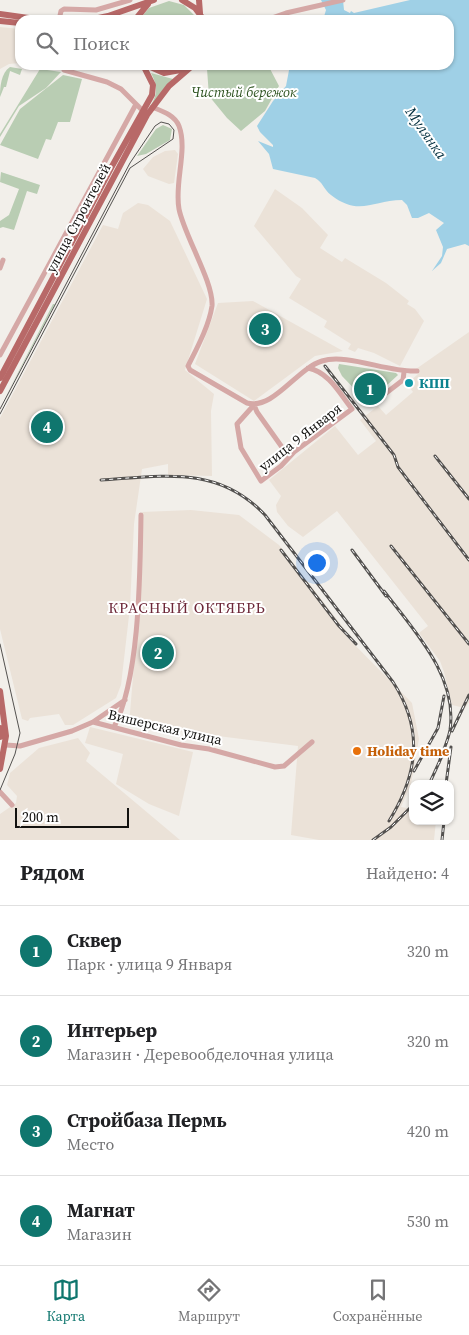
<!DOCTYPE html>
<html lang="ru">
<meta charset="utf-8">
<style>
:root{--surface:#fff;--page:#f6f6f6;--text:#202124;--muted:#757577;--line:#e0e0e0;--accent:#0f766e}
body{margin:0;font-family:"Source Serif 4",serif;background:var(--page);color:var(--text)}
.controls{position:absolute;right:15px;bottom:15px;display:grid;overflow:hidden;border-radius:10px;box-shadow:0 1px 4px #0004}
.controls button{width:45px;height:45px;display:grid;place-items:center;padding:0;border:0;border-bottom:1px solid var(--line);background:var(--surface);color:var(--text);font:25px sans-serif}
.scale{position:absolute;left:15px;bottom:12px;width:114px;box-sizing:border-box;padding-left:5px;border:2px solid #131210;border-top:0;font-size:14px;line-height:18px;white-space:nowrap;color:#131210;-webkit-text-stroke:4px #fff;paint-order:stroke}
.you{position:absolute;left:316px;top:562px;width:18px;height:18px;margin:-12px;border:4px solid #fff;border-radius:50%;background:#1a73e8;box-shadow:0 0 0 8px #1a73e833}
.badge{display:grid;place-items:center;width:32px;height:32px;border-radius:50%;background:var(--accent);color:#fff;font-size:16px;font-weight:700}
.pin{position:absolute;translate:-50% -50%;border:2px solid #fff;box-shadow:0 1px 5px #0006}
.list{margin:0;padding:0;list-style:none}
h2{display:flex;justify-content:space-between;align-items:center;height:65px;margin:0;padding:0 20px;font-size:21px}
h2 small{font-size:16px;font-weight:400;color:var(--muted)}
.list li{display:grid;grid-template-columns:32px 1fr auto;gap:15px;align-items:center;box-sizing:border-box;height:90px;padding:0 20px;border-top:1px solid var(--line)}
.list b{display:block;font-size:19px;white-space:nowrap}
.list p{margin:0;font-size:16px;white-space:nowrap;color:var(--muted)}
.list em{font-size:16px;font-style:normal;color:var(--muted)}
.icon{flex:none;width:28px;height:28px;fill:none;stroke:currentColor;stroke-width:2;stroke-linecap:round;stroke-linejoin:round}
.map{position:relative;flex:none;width:469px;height:840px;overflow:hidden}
.search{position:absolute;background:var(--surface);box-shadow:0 1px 4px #0004;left:15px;right:15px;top:15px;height:55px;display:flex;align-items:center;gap:12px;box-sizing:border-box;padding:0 18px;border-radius:15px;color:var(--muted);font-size:19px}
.sheet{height:425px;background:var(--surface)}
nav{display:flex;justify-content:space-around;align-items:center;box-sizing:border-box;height:70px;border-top:1px solid var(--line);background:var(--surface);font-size:14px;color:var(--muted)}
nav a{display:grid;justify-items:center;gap:2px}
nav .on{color:var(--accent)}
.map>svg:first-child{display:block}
</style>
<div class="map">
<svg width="469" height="840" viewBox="0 0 469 840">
<rect width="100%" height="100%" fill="#f2efea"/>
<path fill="#ebe2d8" d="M0 27 20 29V63L9 64 0 69Z
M175 150 178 154 174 183 169 184 148 176 143 169 153 157 165 151Z
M275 189 302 208 328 235 320 248 342 262 345 258 386 283 409 301 407 304 415 309 424 321 400 366 374 353 358 348 355 352 348 349 351 344 324 327 327 321 289 298 301 279 296 276 254 226Z
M138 203 148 205 170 221 207 299 185 370 214 394 211 411 212 476 168 475V464L142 469 134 524 130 607 121 685 116 698 73 725H65L59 714 30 718 28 721 22 719 0 629V418L103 225 118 229 123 213Z
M253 301 343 351 315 356 254 401 195 364 218 303Z
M469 332V702L465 708 452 705 444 672 440 661 419 633 428 626 337 511 303 537 288 526 277 512 276 505 281 496 269 480 335 426 358 455 376 441 360 420 378 406 386 415 413 392 407 384 418 374 416 369Z
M191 510 239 515 279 545 349 635 347 637 412 703 419 739 411 784 401 807 413 809V821H436L434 840H319L291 835 298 746 129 725 137 628 142 512Z
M90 727 193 752 179 816 149 804 116 784 123 754 85 743Z
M78 738 90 753 86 761 180 840H0V814L16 803 17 796 7 785 10 773 39 748Z"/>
<path fill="#b9cdb3" d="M169 1 184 5 199 20H139L149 8Z
M213 65H268L279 86 265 111 241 131 227 118 209 96 207 69Z
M10 67 22 69 20 75 10 71 6 87H4L0 97C0 87 1 73 10 67Z
M40 69 61 72 46 88 19 106 0 137V134Z
M151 73 173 79 141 120C153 102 162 94 151 73Z
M63 75 82 79 70 122H58L51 140 46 139 38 159 0 145 20 109Z
M163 125 172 129 170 140 146 154 137 156 156 129Z
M1 172 40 185 37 194 27 191 14 230 3 227 0 228V221L9 215 19 189 0 182Z
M53 304H55L6 396Z
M339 364 396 373 398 375 374 397 365 400 342 376 338 368Z"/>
<path fill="#9fd0e6" d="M321 0H343L344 10 350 13 351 11 354 13 410 0H469V246L465 244 447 249 441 263 432 271 442 256 443 247 436 230 444 223 429 213 418 218H412L407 205 402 200C373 200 359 217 331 195 324 190 323 182 315 178L273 169 269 154 258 141 273 147V145L260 132 257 126 273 101 286 86 290 65H449V20H323L326 10Z"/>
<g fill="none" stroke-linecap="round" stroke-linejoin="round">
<path stroke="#d5a8a6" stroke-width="5" d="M59 20 61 11 64 9 96 10 130 0
M266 20 286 13 343 0
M64 70 107 82 121 89 143 111
M152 107C162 111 175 115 179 126 188 150 174 183 179 209 184 235 214 283 212 306 209 326 197 348 188 366L190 370 247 403C274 410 296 369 322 361 347 353 389 373 417 371
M0 268 3 260
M0 355 135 106
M366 402 377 400 403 380 404 372
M254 405 237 424 241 448 261 481 281 466 294 452 352 409C340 394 329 372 308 368
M254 405 257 412 289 457
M93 722 125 700
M114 727C140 678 140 572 141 515
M6 745 20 746 72 731 93 722 181 745 209 749 275 767 284 766 312 742
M0 792 12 805"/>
<path stroke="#b86968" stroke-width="6" d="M182 0 195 8 204 20
M199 0 200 13
M0 14 43 20
M89 20 108 16 154 0
M135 20 148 4
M0 21 20 23
M146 65 164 73 186 69
M0 378 111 168 152 95 153 85 143 65
M0 391 147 115 169 86 191 67
M0 691 6 736 0 769
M0 728V737"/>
<path stroke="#53514f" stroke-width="1" d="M0 409 130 163 155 126 161 122 169 124 174 130 173 139 130 168 0 414
M0 644 20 733 15 754 0 790"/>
<defs>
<path id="rail" d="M325 366 394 455 398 467 469 560
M435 456 469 499
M101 480C163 476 218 465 265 515L393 682C424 730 418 774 389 821
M391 546 469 644
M281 550 339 626 356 644
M352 550 386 596
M384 591C414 631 458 676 450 730 448 741 442 753 439 763
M452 731 469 695
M414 771 438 728 444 696
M431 780 442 756
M446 784 451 747
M373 840 391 827 413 805
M442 840 444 821"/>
</defs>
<use href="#rail" stroke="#53514f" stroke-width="3"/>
<use href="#rail" stroke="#fff" stroke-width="1" stroke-dasharray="4" stroke-linecap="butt"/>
</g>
<circle fill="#0f9aa8" stroke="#fff" stroke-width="2" cx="409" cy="383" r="5"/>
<circle fill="#e8710a" stroke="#fff" stroke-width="2" cx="357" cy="751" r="5"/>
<g text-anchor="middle" stroke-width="4" stroke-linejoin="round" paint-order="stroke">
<g font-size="14" font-style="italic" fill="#2e5320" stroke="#fff">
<text x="244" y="97">Чистый бережок</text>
</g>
<g font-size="14" fill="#131210" stroke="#fff">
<text transform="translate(78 218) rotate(-62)" y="5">улица Строителей</text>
<text transform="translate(300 437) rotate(-38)" y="5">улица 9 Января</text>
<text transform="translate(165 727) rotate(13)" y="5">Вишерская улица</text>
</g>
<g font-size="14" font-weight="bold" fill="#0d838f" stroke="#fff" text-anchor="start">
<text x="419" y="388">КПП</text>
</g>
<g font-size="14" font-weight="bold" fill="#c56008" stroke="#fff" text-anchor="start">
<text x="367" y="756">Holiday time</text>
</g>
<g font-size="15" font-style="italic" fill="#012e3e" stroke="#fff">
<text transform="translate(426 133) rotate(55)" y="5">Мулянка</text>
</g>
<g font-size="15" letter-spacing="1" fill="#6c2637" stroke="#fff">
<text x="187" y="613">КРАСНЫЙ ОКТЯБРЬ</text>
</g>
</g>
</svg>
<div class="controls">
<button><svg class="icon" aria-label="layers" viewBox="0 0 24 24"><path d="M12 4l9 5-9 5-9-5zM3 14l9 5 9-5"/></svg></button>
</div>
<div class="scale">200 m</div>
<div class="you"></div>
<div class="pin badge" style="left:370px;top:389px">1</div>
<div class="pin badge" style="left:158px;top:653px">2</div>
<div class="pin badge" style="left:265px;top:329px">3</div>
<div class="pin badge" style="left:47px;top:427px">4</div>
<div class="search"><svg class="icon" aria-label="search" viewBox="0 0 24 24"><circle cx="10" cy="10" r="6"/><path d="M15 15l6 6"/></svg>Поиск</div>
</div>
<section class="sheet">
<h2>Рядом<small>Найдено: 4</small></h2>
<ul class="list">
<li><span class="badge">1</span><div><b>Сквер</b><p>Парк · улица 9 Января</p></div><em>320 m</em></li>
<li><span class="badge">2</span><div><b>Интерьер</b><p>Магазин · Деревообделочная улица</p></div><em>320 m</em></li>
<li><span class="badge">3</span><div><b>Стройбаза Пермь</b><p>Место</p></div><em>420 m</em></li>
<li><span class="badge">4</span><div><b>Магнат</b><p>Магазин</p></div><em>530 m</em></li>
</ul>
</section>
<nav>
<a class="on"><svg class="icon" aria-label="map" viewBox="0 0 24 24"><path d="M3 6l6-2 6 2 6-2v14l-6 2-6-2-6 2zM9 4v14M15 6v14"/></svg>Карта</a>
<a><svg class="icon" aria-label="directions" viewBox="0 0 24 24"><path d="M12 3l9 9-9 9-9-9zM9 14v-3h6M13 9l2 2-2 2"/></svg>Маршрут</a>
<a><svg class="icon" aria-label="saved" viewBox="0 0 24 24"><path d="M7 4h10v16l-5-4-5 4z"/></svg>Сохранённые</a>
</nav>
